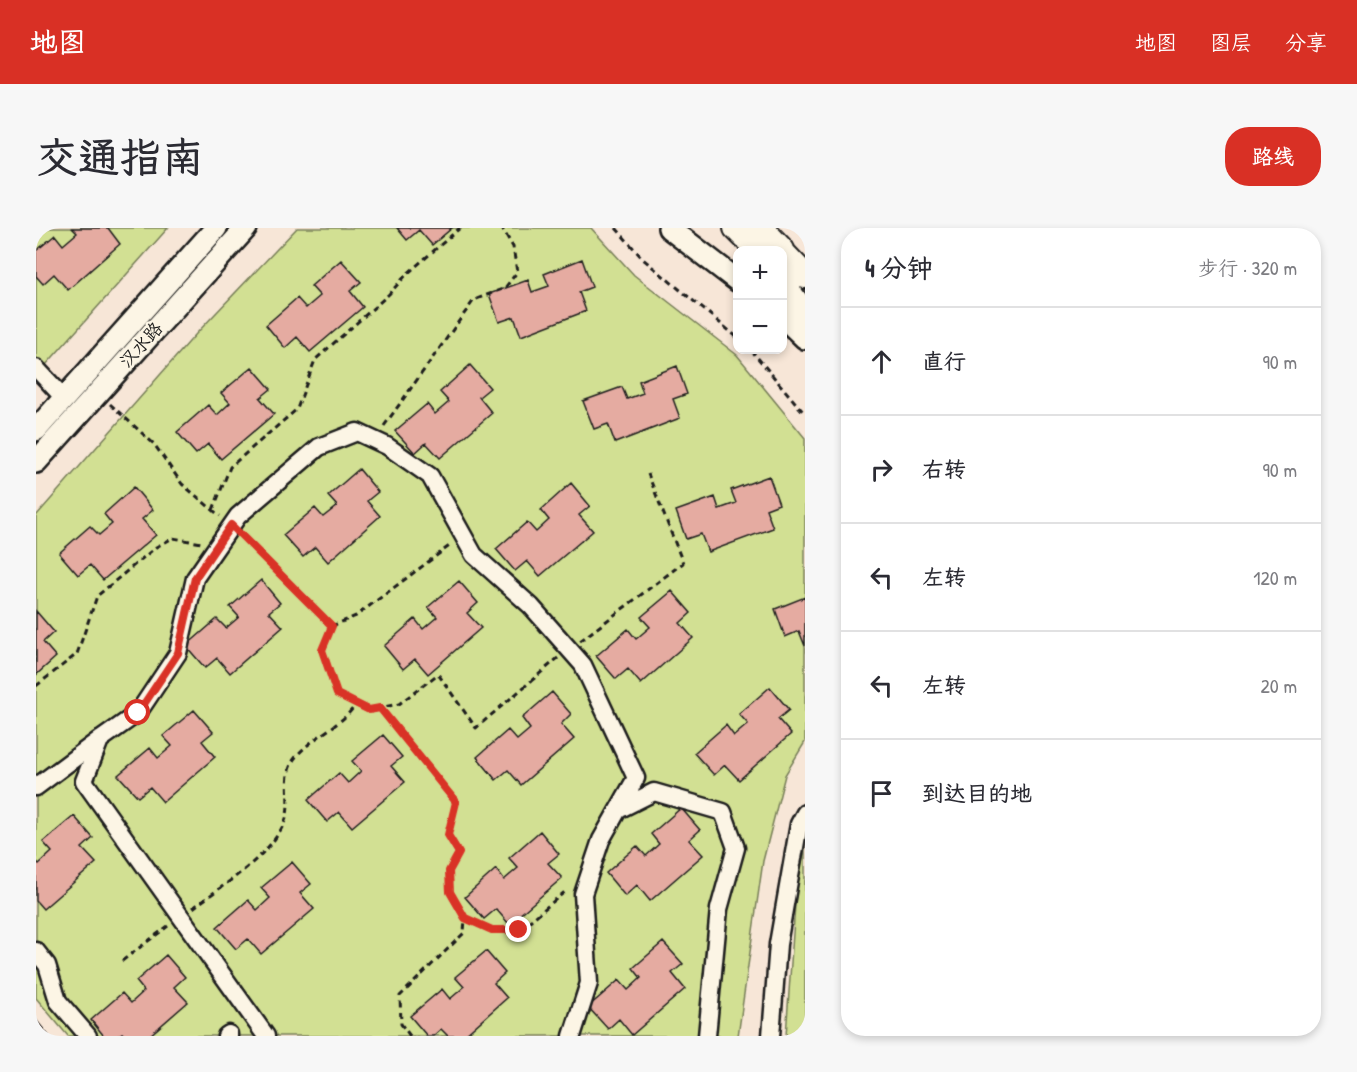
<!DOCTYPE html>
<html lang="zh">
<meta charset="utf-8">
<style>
:root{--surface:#fff;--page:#f7f7f7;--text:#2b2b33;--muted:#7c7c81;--line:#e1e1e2;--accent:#d93025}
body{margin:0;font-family:"Patrick Hand","LXGW WenKai TC",sans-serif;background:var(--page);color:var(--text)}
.controls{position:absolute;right:18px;top:18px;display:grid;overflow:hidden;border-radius:12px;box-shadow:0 3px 9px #0003}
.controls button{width:54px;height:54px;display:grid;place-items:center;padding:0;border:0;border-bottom:2px solid var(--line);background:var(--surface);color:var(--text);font:30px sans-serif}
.stop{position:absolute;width:18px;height:18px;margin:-14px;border:4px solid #d93025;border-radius:50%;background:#fff}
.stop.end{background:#d93025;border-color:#fff;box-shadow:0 2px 6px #0008}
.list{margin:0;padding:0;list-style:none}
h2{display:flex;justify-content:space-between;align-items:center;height:78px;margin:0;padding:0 24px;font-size:26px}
h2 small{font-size:20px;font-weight:400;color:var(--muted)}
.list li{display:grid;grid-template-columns:39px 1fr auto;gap:18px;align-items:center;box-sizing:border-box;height:108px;padding:0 24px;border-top:2px solid var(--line)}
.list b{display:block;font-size:22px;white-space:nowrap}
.list em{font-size:20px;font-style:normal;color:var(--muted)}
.icon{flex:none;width:33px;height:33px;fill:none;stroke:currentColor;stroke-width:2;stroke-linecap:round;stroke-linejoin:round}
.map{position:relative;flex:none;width:769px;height:808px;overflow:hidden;border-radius:24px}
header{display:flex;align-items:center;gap:36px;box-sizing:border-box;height:84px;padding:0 30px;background:var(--accent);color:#fff}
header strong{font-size:28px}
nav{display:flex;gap:33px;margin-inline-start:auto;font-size:21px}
.intro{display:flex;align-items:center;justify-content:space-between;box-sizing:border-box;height:144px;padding:0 36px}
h1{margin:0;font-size:42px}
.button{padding:15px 27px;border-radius:24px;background:var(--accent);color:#fff;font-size:21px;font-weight:700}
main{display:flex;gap:36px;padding:0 36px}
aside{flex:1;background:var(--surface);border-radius:24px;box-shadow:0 3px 9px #0003}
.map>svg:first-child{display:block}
</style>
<header>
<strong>地图</strong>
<nav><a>地图</a><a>图层</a><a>分享</a></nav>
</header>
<div class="intro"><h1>交通指南</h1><a class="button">路线</a></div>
<main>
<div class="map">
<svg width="769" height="808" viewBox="0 0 769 808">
<rect width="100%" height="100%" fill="#f7e6d7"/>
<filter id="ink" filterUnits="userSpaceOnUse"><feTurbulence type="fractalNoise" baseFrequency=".0167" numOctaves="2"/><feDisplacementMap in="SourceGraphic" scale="12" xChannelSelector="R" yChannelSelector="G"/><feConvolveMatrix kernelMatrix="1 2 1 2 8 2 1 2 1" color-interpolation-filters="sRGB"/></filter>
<g filter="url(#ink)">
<path fill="#d2e093" stroke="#777e58" stroke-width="1.5" d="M0 0H132L0 148Z
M261 0H555L598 47 701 127 769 210V514L749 547 727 633 702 808H32L0 770V288L160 106Z
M769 619V808H750L760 662Z"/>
<path fill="#e5aba1" stroke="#1c1c1c" stroke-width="1.5" d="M36 0H72L84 16 32 62 18 46 7 56 0 48V23L19 7 27 17 41 5Z
M361 0H416L396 17 383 2 371 12Z
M546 31 556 59 543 64 550 83 485 108 478 89 463 94 453 66 492 52 496 64 513 58 508 46Z
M305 32 325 54 314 63 327 79 274 124 261 109 249 120 230 97 261 70 270 80 284 68 275 58Z
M434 137 454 160 443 169 456 185 404 230 390 215 379 225 359 203 391 176 399 186 413 174 404 164Z
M641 138 651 166 637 171 644 190 579 215 572 196 558 201 547 173 586 159 591 171 607 165 603 153Z
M216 139 235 161 224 170 238 186 185 231 172 216 160 226 141 204 172 177 181 187 194 175 185 165Z
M323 241 342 264 331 273 344 288 292 334 279 319 267 329 247 307 279 280 287 289 301 278 292 268Z
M733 248 743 276 730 281 737 300 672 324 665 306 650 311 640 283 679 269 683 281 700 275 695 262Z
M535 255 554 278 543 287 557 303 504 348 491 333 479 343 460 321 491 294 500 304 513 292 505 282Z
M98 259 117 282 106 291 120 307 67 352 54 337 42 347 23 325 54 298 63 307 76 296 68 286Z
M225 352 244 375 233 384 247 399 194 445 181 430 169 440 150 418 181 391 190 400 203 389 194 379Z
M423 353 442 375 431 385 445 400 392 446 379 431 367 441 348 418 379 391 387 401 401 389 392 379Z
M636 363 655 385 644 395 657 410 605 456 592 441 580 451 560 428 592 401 600 411 614 399 605 389Z
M769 369V418L763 403 749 409 739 381Z
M0 383 18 404 7 414 20 429 0 447Z
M734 459 753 482 742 491 755 506 703 552 689 537 678 547 658 525 690 497 698 508 712 496 703 486Z
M516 464 535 486 525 496 538 511 485 557 472 542 460 552 441 529 472 502 481 512 494 501 486 490Z
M158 482 177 504 166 513 179 529 127 574 114 559 102 569 82 547 114 520 122 530 136 518 127 508Z
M347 507 366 529 355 538 369 554 316 599 303 584 291 594 272 572 303 545 312 555 325 543 316 533Z
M645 580 664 602 653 612 667 627 614 673 601 657 589 668 570 645 601 618 610 628 623 616 615 606Z
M38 588 57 610 46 620 60 635 7 681 0 673V633L3 636 16 624 7 614Z
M504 603 523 626 512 635 526 650 473 696 460 681 448 691 429 669 460 641 468 652 482 640 473 630Z
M256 634 275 656 264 665 278 681 225 726 212 711 200 721 181 699 212 672 221 682 234 670 225 660Z
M627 714 647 736 636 745 649 761 596 807 583 791 572 801 552 779 583 752 592 762 605 750 597 740Z
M450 723 469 745 458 755 471 770 428 808H412L405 801 397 808H391L374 788 406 761 414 771 428 759 419 749Z
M130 727 149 749 138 759 152 774 113 808H89L86 805 82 808H68L55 792 86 765 95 775 108 763 100 753Z
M0 792 13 808H0Z"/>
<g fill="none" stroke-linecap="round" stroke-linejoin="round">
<defs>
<path id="minor" d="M0 140 28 170
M0 559 63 512
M586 580 618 564 687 584 700 620 683 681 671 808
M0 723 11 737 22 773 52 808
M190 808 193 806V808
M230 808 48 553 64 512 102 485 142 425 159 350 202 288 283 219 321 204 351 218 394 248 438 327 495 378 547 437 600 550 565 612 547 666 553 755 536 808
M735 808 742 716 763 596 769 585"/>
<path id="major" d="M633 0 702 53
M746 88 769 110
M0 202 180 0
M0 234 210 0"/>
<path id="highway" d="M700 0 722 22
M725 0 746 22
M746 24 769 48
M746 55 769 86"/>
</defs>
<use href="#minor" stroke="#1c1c1c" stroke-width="21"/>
<use href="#major" stroke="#1c1c1c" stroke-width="26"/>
<use href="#highway" stroke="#1c1c1c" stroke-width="28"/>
<path stroke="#1c1c1c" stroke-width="3" stroke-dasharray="6 4.5" stroke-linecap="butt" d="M580 0 607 31 702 110
M715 122 769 186
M74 176 118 216 146 256 184 288
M348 198 438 72 469 60 481 44 477 19 466 0
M177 282 194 239 261 181 279 132 353 66 371 46 424 0
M207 308 296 398 320 388 416 316
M296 398 286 422 301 466 333 482 363 476 402 446 440 500 522 430
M544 413 647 335 612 246
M0 458 41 426 61 368 120 319 137 310 166 315
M344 480 420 574 412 607 423 625 413 643 414 664 429 690 456 702H483L531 662
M157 680C187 657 235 628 249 593 257 575 244 549 259 530 276 508 305 499 320 476
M86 733 132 698
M374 808 365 796 364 768 428 705 429 690"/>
<use href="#minor" stroke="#fcf5e5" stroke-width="16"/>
<use href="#major" stroke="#fcf5e5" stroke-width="21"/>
<use href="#highway" stroke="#fcf5e5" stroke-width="24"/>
</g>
</g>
<g fill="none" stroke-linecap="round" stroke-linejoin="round" filter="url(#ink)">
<path stroke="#d93025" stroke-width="8" d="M102 485 142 425 159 350 195 297 296 398 286 422 301 466 333 482 344 480 420 574 412 607 423 625 413 643 414 664 429 690 456 702H483"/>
</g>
<g text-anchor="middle" stroke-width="4.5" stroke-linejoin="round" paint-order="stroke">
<g font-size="18" fill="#1c1c1c" stroke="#fcf5e5">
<text transform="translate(105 117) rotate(-48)" y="6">汉水路</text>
</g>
</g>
</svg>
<div class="controls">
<button>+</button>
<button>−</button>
</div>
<div class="stop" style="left:102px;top:485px"></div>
<div class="stop end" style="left:483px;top:702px"></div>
</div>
<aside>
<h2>4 分钟<small>步行 · 320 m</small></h2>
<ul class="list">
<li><svg class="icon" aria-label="ahead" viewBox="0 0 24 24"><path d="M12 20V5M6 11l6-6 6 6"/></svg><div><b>直行</b></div><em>90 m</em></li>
<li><svg class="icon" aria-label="right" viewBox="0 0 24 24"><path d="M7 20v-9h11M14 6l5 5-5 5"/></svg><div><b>右转</b></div><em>90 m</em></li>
<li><svg class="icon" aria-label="left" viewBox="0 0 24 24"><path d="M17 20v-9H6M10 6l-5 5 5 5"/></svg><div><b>左转</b></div><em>120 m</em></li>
<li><svg class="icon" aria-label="left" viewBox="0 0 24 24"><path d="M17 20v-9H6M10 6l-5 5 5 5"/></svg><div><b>左转</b></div><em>20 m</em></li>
<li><svg class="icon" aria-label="arrive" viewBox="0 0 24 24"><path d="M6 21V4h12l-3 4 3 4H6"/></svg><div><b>到达目的地</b></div></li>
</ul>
</aside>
</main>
